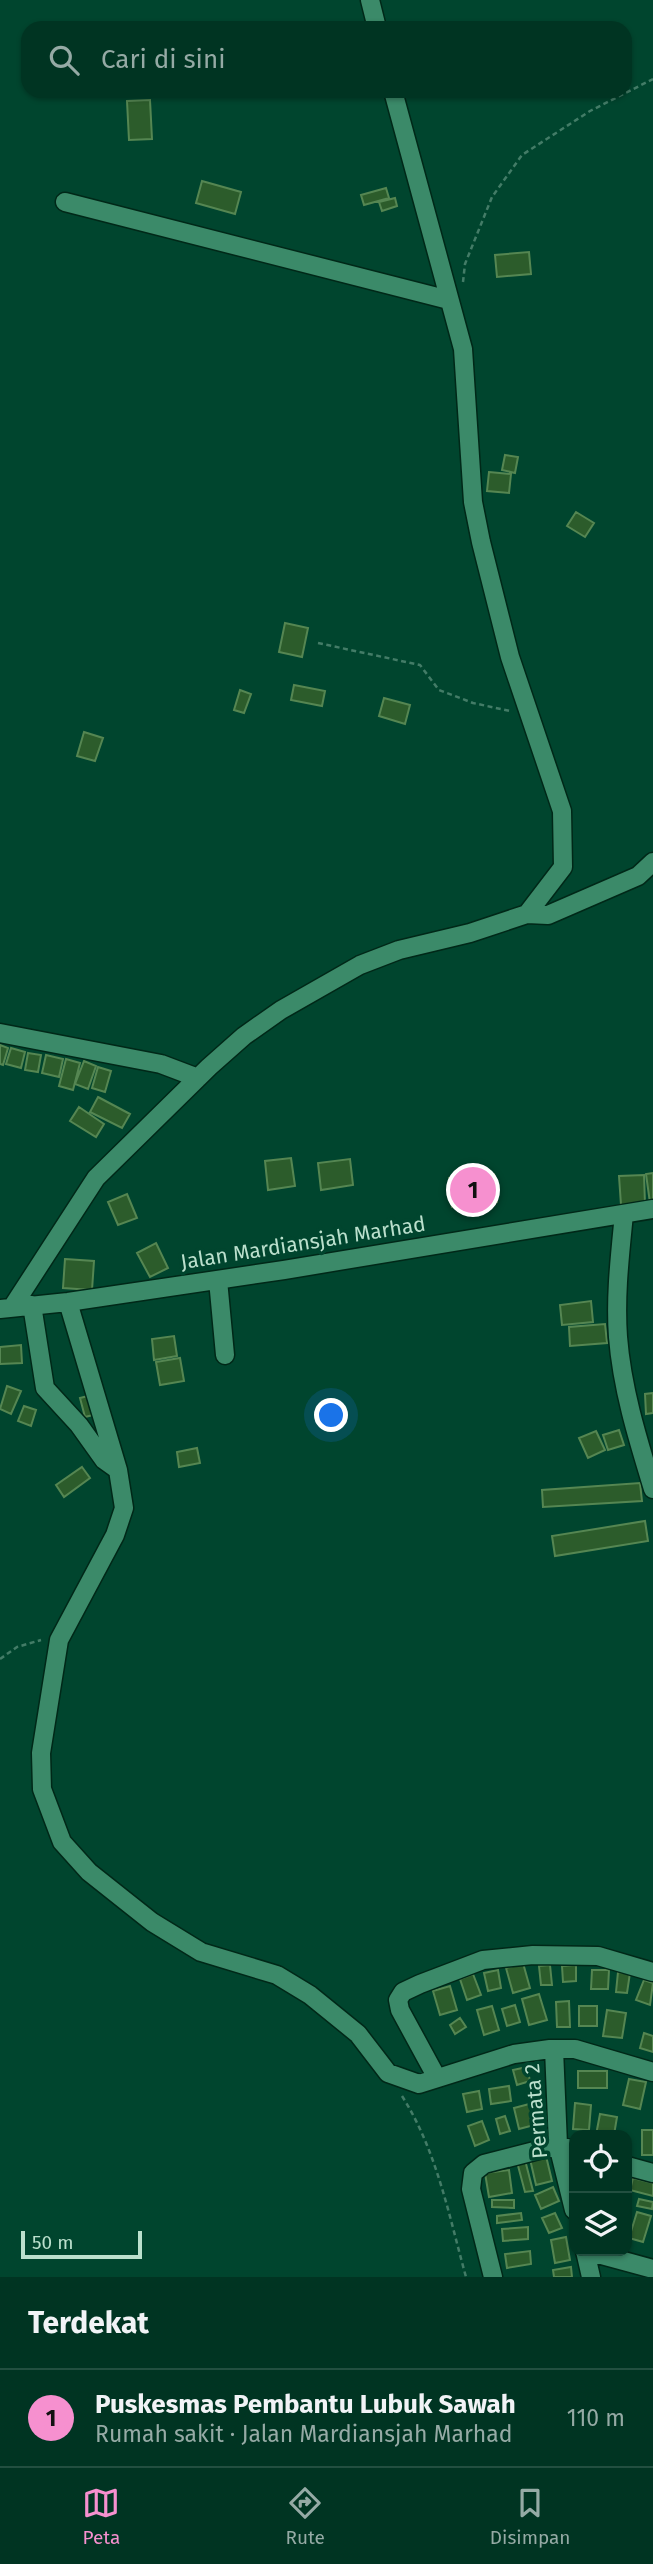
<!DOCTYPE html>
<html lang="id">
<meta charset="utf-8">
<style>
:root{--surface:#003422;--page:#0e3f2f;--text:#f1f3f6;--muted:#95aaa5;--line:#224f40;--accent:#f690cf}
body{margin:0;font-family:"Fira Sans",sans-serif;background:var(--page);color:var(--text)}
.controls{position:absolute;right:21px;bottom:21px;display:grid;overflow:hidden;border-radius:14px;box-shadow:0 2px 5px #0004}
.controls button{width:63px;height:63px;display:grid;place-items:center;padding:0;border:0;border-bottom:2px solid var(--line);background:var(--surface);color:var(--text);font:35px sans-serif}
.scale{position:absolute;left:21px;bottom:18px;width:121px;box-sizing:border-box;padding-left:7px;border:4px solid #bbe0cd;border-top:0;font-size:19px;line-height:24px;white-space:nowrap;color:#bbe0cd;-webkit-text-stroke:5px #00452e;paint-order:stroke}
.you{position:absolute;left:332px;top:1416px;width:24px;height:24px;margin:-18px;border:5px solid #fff;border-radius:50%;background:#1a73e8;box-shadow:0 0 0 10px #1a73e833}
.badge{display:grid;place-items:center;width:46px;height:46px;border-radius:50%;background:var(--accent);color:#111;font-size:23px;font-weight:700}
.pin{position:absolute;translate:-50% -50%;border:4px solid #fff;box-shadow:0 2px 7px #0006}
.list{margin:0;padding:0;list-style:none}
h2{display:flex;justify-content:space-between;align-items:center;height:91px;margin:0;padding:0 28px;font-size:30px}
h2 small{font-size:23px;font-weight:400;color:var(--muted)}
.list li{display:grid;grid-template-columns:46px 1fr auto;gap:21px;align-items:center;box-sizing:border-box;height:98px;padding:0 28px;border-top:2px solid var(--line)}
.list b{display:block;font-size:26px;white-space:nowrap}
.list p{margin:0;font-size:23px;white-space:nowrap;color:var(--muted)}
.list em{font-size:23px;font-style:normal;color:var(--muted)}
.icon{flex:none;width:38px;height:38px;fill:none;stroke:currentColor;stroke-width:2;stroke-linecap:round;stroke-linejoin:round}
.map{position:relative;flex:none;width:653px;height:2277px;overflow:hidden}
.search{position:absolute;background:var(--surface);box-shadow:0 2px 5px #0004;left:21px;right:21px;top:21px;height:77px;display:flex;align-items:center;gap:18px;box-sizing:border-box;padding:0 24px;border-radius:21px;color:var(--muted);font-size:26px}
.sheet{height:189px;background:var(--surface)}
nav{display:flex;justify-content:space-around;align-items:center;box-sizing:border-box;height:98px;border-top:2px solid var(--line);background:var(--surface);font-size:19px;color:var(--muted)}
nav a{display:grid;justify-items:center;gap:4px}
nav .on{color:var(--accent)}
.map>svg:first-child{display:block}
</style>
<div class="map">
<svg width="653" height="2277" viewBox="0 0 653 2277">
<rect width="100%" height="100%" fill="#00452e"/>
<path fill="#2c5c2b" stroke="#558652" stroke-width="2" d="M150 100 152 139 129 140 127 101Z
M202 181 241 192 235 214 196 203Z
M386 188 389 198 364 205 361 195Z
M395 198 397 206 382 211 379 202Z
M529 252 531 274 497 277 495 255Z
M505 455 518 457 515 473 502 470Z
M489 472 511 474 509 493 487 491Z
M576 512 594 523 585 537 567 526Z
M285 623 308 628 302 657 279 652Z
M294 685 325 691 322 706 291 700Z
M240 690 251 694 244 713 234 710Z
M384 698 410 705 405 724 379 716Z
M84 732 103 738 95 761 77 756Z
M0 1045 8 1048 3 1065 0 1064Z
M11 1048 25 1052 21 1068 6 1064Z
M28 1053 41 1055 38 1072 25 1070Z
M46 1055 63 1059 59 1077 42 1073Z
M66 1059 80 1063 73 1090 59 1086Z
M84 1061 96 1066 88 1089 75 1084Z
M98 1067 111 1071 105 1092 92 1088Z
M98 1097 130 1114 122 1128 90 1112Z
M79 1107 104 1124 96 1137 70 1121Z
M291 1158 295 1186 268 1190 265 1161Z
M350 1159 353 1185 321 1190 318 1163Z
M653 1173V1203H650L646 1174Z
M494 1174 497 1202 452 1207 449 1178Z
M644 1175 645 1204 621 1205 619 1176Z
M127 1194 137 1218 118 1225 108 1202Z
M156 1243 168 1268 150 1277 137 1253Z
M65 1259 94 1261 92 1290 63 1288Z
M591 1301 593 1322 562 1325 560 1305Z
M605 1324 607 1343 570 1346 569 1327Z
M174 1336 177 1356 154 1360 152 1339Z
M21 1345 22 1363 0 1364V1347Z
M180 1358 184 1381 160 1385 156 1362Z
M7 1386 21 1391 11 1414 0 1409Z
M653 1393V1413L646 1414 645 1394Z
M92 1395 97 1414 85 1417 80 1398Z
M24 1406 36 1410 31 1426 18 1421Z
M619 1430 624 1445 608 1450 603 1435Z
M596 1431 605 1450 588 1458 579 1438Z
M197 1448 200 1463 179 1467 177 1452Z
M82 1467 90 1478 64 1497 56 1485Z
M640 1483 642 1501 543 1507 542 1490Z
M645 1521 648 1541 555 1556 552 1536Z
M523 1963 530 1988 513 1993 506 1968Z
M550 1965 552 1985H541L539 1966Z
M576 1965V1981L563 1982 562 1966Z
M498 1970 501 1988 488 1991 484 1973Z
M592 1970H609L608 1989H591Z
M618 1972 630 1973 627 1993 616 1992Z
M473 1974 481 1995 467 2000 460 1979Z
M644 1980 653 1983 650 2005 636 2000Z
M450 1986 457 2010 440 2015 433 1991Z
M539 1994 547 2020 529 2025 522 1999Z
M569 2001 570 2027H557L556 2002Z
M515 2005 520 2022 507 2026 502 2009Z
M492 2006 499 2030 484 2035 477 2010Z
M579 2006H597V2026H579Z
M607 2010 626 2013 622 2038 603 2036Z
M460 2018 466 2027 455 2034 450 2025Z
M644 2033 653 2036V2052L640 2048Z
M527 2067 530 2081 517 2085 513 2070Z
M578 2071H607V2088H578Z
M629 2079 646 2082 640 2109 623 2105Z
M509 2086 511 2101 491 2104 489 2089Z
M479 2091 482 2109 467 2112 463 2094Z
M533 2103 538 2124 519 2129 514 2108Z
M575 2103 591 2105 589 2130 573 2129Z
M600 2114 617 2117 614 2135H596Z
M505 2116 510 2131 500 2134 496 2119Z
M482 2121 489 2140 475 2146 468 2126Z
M642 2130H653V2155H642Z
M546 2156 552 2181 536 2185 530 2159Z
M525 2160 533 2191 525 2192 517 2162Z
M509 2170 512 2193 489 2197 485 2173Z
M633 2178 653 2183V2196L630 2190Z
M553 2187 559 2201 541 2209 535 2195Z
M639 2199 653 2202 652 2209 637 2206Z
M492 2200H514V2208L492 2207Z
M637 2212 651 2216 643 2242 629 2238Z
M521 2213 522 2220 497 2223V2216Z
M555 2213 562 2228 549 2233 542 2218Z
M528 2227V2239L503 2241 502 2229Z
M566 2237 570 2260 555 2263 551 2240Z
M530 2251 531 2264 507 2268 505 2254Z
M571 2267 572 2277H554L553 2270Z"/>
<g fill="none" stroke-linecap="round" stroke-linejoin="round">
<defs>
<path id="minor" d="M370 0 377 28
M393 91 463 349 473 502 481 542 510 657 562 811 563 867 527 914
M65 202 449 300
M0 1033 161 1064 198 1078
M624 1214C620 1255 615 1296 618 1337 622 1389 638 1440 653 1489
M218 1280 225 1355
M68 1302 118 1470 124 1508 115 1535 59 1640 41 1753 42 1789 62 1842 89 1872 152 1922 201 1952 277 1975 310 1995 358 2034 388 2073 419 2084 514 2054 550 2049H575L653 2072
M32 1305 45 1388 79 1425 104 1460 118 1470
M13 1306 96 1178 209 1067 244 1036 281 1010 360 965 399 950 470 933 527 914 548 915 638 876 653 862
M0 1309 68 1302 284 1270 653 1209
M554 2049 558 2145 574 2210
M437 2078 400 2010 398 2000 403 1992 420 1984 483 1960 533 1955 598 1956 653 1972
M627 2166 653 2173
M585 2251 591 2277
M587 2251 653 2269
M493 2277 471 2189 473 2173 484 2164 558 2145 574 2150"/>
</defs>
<use href="#minor" stroke="#002818" stroke-width="21"/>
<path stroke="#437c67" stroke-width="2.5" stroke-dasharray="5 3.5" stroke-linecap="butt" d="M463 282 465 264 492 197 522 155 590 111 653 79
M318 643 420 665 439 690 473 703 510 711
M0 1659 17 1647 41 1640
M402 2096C437 2151 449 2216 466 2277"/>
<use href="#minor" stroke="#3b8a69" stroke-width="18"/>
</g>
<g text-anchor="middle" stroke-width="7" stroke-linejoin="round" paint-order="stroke">
<g font-size="21" fill="#bbe0cd" stroke="#00452e">
<text transform="translate(303 1243) rotate(-9)" y="7">Jalan Mardiansjah Marhad</text>
<text transform="translate(536 2111) rotate(-95)" y="7">Permata 2</text>
</g>
</g>
</svg>
<div class="controls">
<button><svg class="icon" aria-label="locate" viewBox="0 0 24 24"><circle cx="12" cy="12" r="6"/><path d="M12 2v4M12 18v4M2 12h4M18 12h4"/></svg></button>
<button><svg class="icon" aria-label="layers" viewBox="0 0 24 24"><path d="M12 4l9 5-9 5-9-5zM3 14l9 5 9-5"/></svg></button>
</div>
<div class="scale">50 m</div>
<div class="you"></div>
<div class="pin badge" style="left:473px;top:1190px">1</div>
<div class="search"><svg class="icon" aria-label="search" viewBox="0 0 24 24"><circle cx="10" cy="10" r="6"/><path d="M15 15l6 6"/></svg>Cari di sini</div>
</div>
<section class="sheet">
<h2>Terdekat<small></small></h2>
<ul class="list">
<li><span class="badge">1</span><div><b>Puskesmas Pembantu Lubuk Sawah</b><p>Rumah sakit · Jalan Mardiansjah Marhad</p></div><em>110 m</em></li>
</ul>
</section>
<nav>
<a class="on"><svg class="icon" aria-label="map" viewBox="0 0 24 24"><path d="M3 6l6-2 6 2 6-2v14l-6 2-6-2-6 2zM9 4v14M15 6v14"/></svg>Peta</a>
<a><svg class="icon" aria-label="directions" viewBox="0 0 24 24"><path d="M12 3l9 9-9 9-9-9zM9 14v-3h6M13 9l2 2-2 2"/></svg>Rute</a>
<a><svg class="icon" aria-label="saved" viewBox="0 0 24 24"><path d="M7 4h10v16l-5-4-5 4z"/></svg>Disimpan</a>
</nav>
